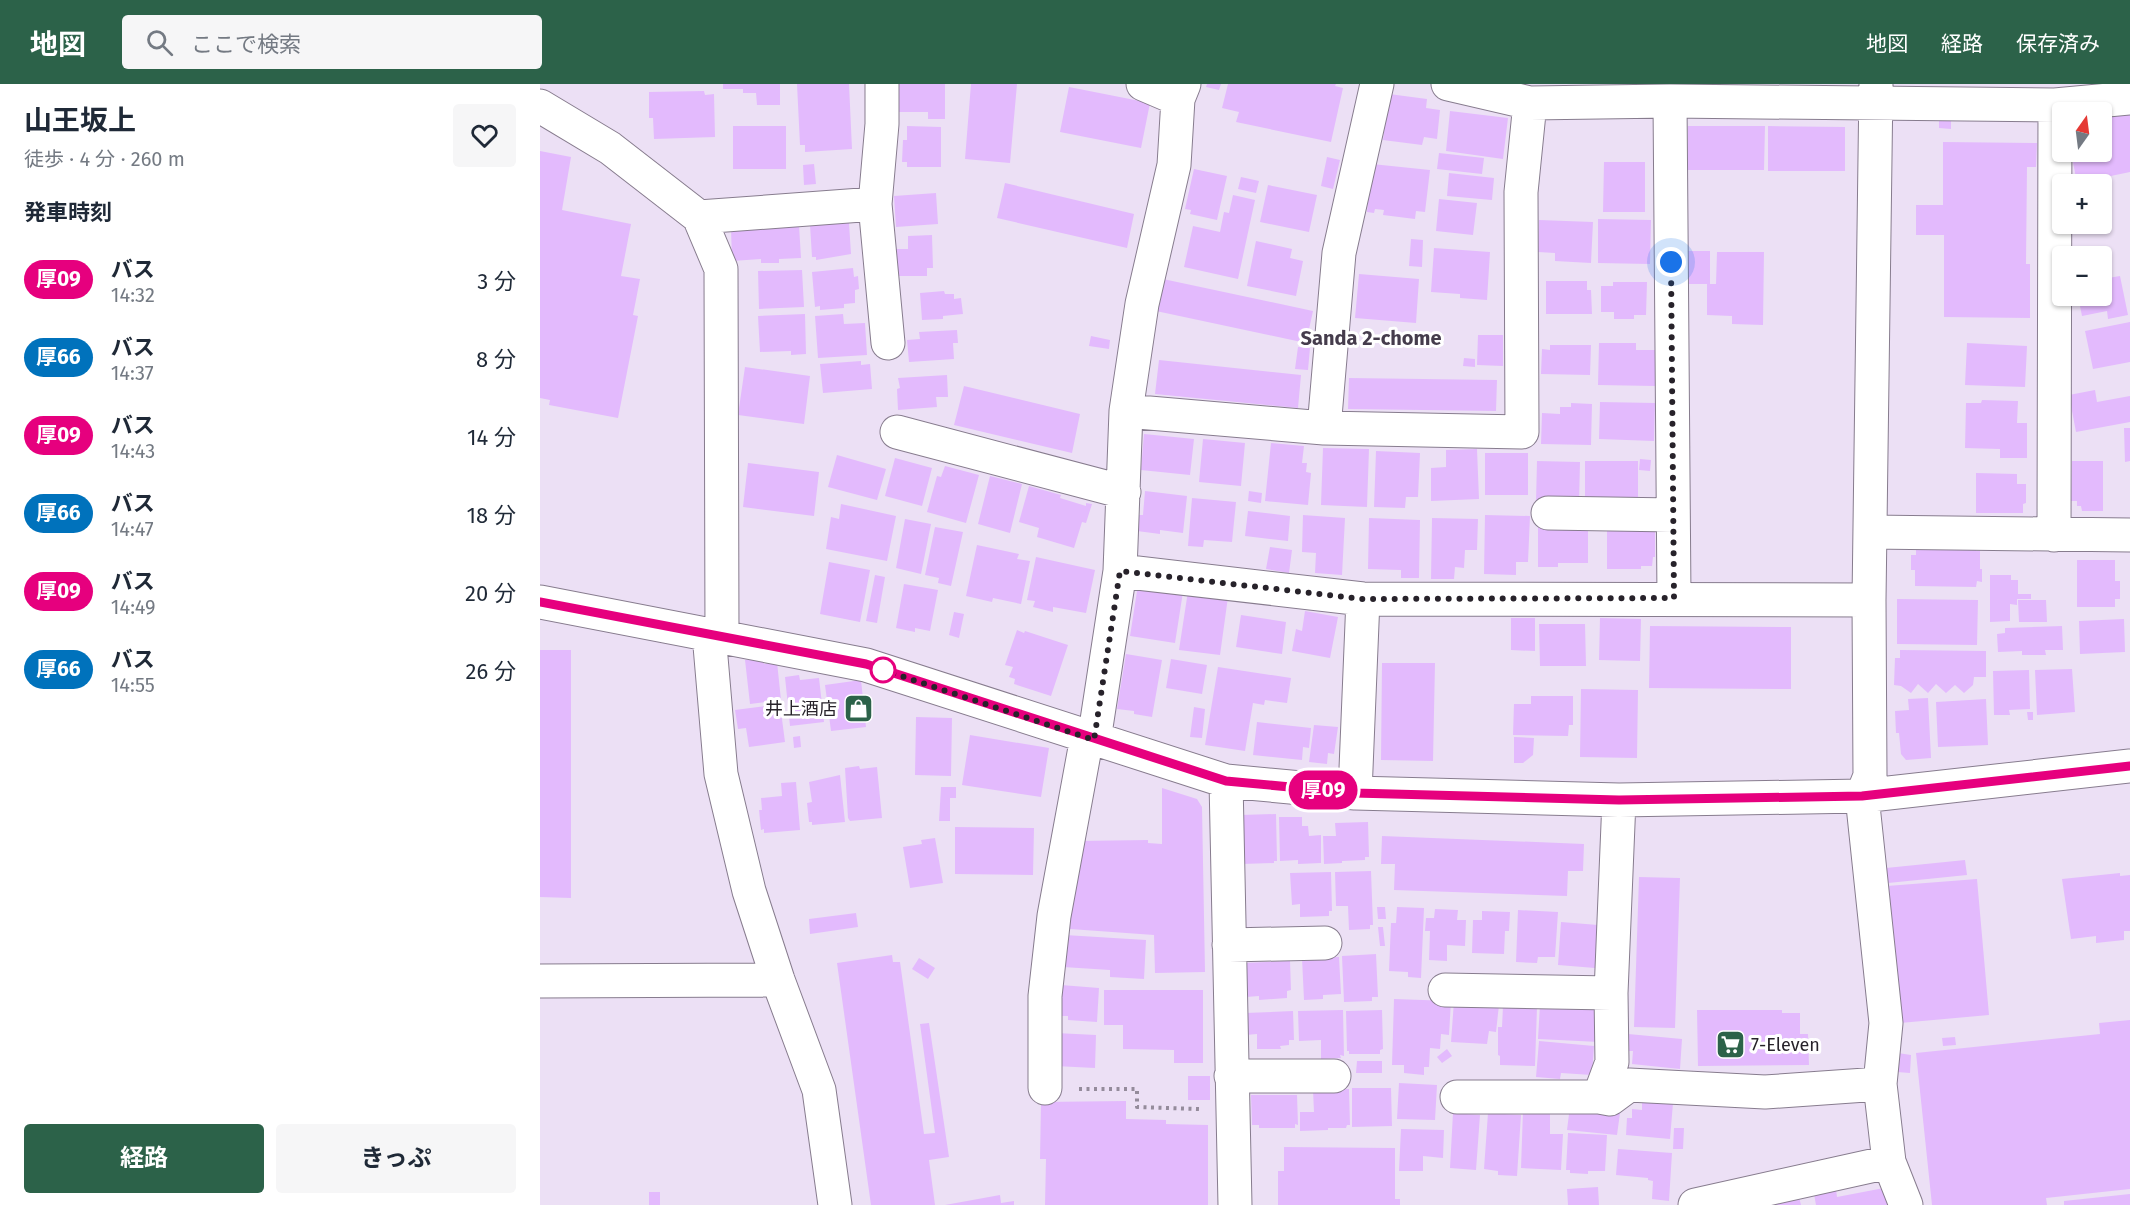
<!DOCTYPE html>
<html lang="ja">
<meta charset="utf-8">
<style>
body{margin:0;font-family:"Fira Sans","Noto Sans JP",sans-serif;background:#f6f6f7;color:#1f2937;height:100vh;display:flex;flex-direction:column;font-size:22px;white-space:nowrap}
*{box-sizing:border-box;margin:0}
p{font-size:20px;color:#747a83}
.icon{flex:none;width:33px;height:33px;fill:none;stroke:currentColor;stroke-width:2;stroke-linecap:round;stroke-linejoin:round}
.map{position:relative;flex:1;overflow:hidden}
.drawer{display:flex;flex-direction:column;background:#fff;width:540px}
.drawer>*{flex:none}
.badge{padding:0 12px;border-radius:20px;font-size:21px;line-height:39px}
.needle{width:39px;rotate:14deg}
.tools{position:absolute;left:1512px;top:18px;display:grid;gap:12px}
.tools a{display:grid;place-items:center;width:60px;height:60px;border-radius:6px;background:#fff;box-shadow:0 2px 4px #0004;font-size:30px}
.you{position:absolute;width:30px;height:30px;margin:-15px;border:4px solid #fff;border-radius:50%;background:#1a73e8;box-shadow:0 0 0 9px #1a73e833}
.map>.badge{position:absolute;translate:-50% -50%;box-shadow:0 0 0 3px #fff}
h2{padding:0 24px;font-size:22px;line-height:54px}
.round{display:grid;place-items:center;flex:none;width:63px;height:63px;border-radius:6px;background:#f6f6f7}
.summary{display:flex;align-items:center;justify-content:space-between;height:102px;padding:0 24px}
h1{font-size:28px;font-weight:700;line-height:45px}
.button{display:flex;gap:12px;margin-top:auto;padding:12px 24px}
.button a{flex:1;height:69px;border-radius:6px;background:#2c6249;color:#fff;font-size:24px;font-weight:700;line-height:69px;text-align:center}
.button a+a{background:#f6f6f7;color:#1f2937}
ul{padding:0;list-style:none}
li{display:flex;align-items:center;gap:18px;height:78px;padding:0 24px}
li div{flex:1}
li b{display:block;font-size:22px}
li em{font-style:normal}
li .badge{min-width:66px;font-weight:700;text-align:center}
header{display:flex;align-items:center;gap:36px;box-sizing:border-box;height:84px;padding:0 30px;background:#2c6249;color:#fff}
header strong{font-size:28px}
nav{display:flex;gap:33px;margin-inline-start:auto;font-size:21px}
.search{width:420px;height:54px;background:#f6f6f7;display:flex;align-items:center;gap:15px;box-sizing:border-box;padding:0 21px;border-radius:6px;color:#747a83;font-size:22px}
main{display:flex;flex:1;min-height:0}
.map>svg:first-child{display:block}
</style>
<header>
<strong>地図</strong>
<div class="search"><svg class="icon" aria-label="search" viewBox="0 0 24 24"><circle cx="10" cy="10" r="6"/><path d="M15 15l6 6"/></svg>ここで検索</div>
<nav><a>地図</a><a>経路</a><a>保存済み</a></nav>
</header>
<main>
<section class="drawer">
<div class="summary"><div><h1>山王坂上</h1><p>徒歩 · 4 分 · 260 m</p></div><a class="round"><svg class="icon" aria-label="heart" viewBox="0 0 24 24"><path d="M12 20l-8-8c-3-5 5-10 8-4 3-6 11-1 8 4z"/></svg></a></div>
<h2>発車時刻</h2>
<ul>
<li><span class="badge" style="background:#e6007e;color:#fff">厚09</span><div><b>バス</b><p>14:32</p></div><em>3 分</em></li>
<li><span class="badge" style="background:#0072bc;color:#fff">厚66</span><div><b>バス</b><p>14:37</p></div><em>8 分</em></li>
<li><span class="badge" style="background:#e6007e;color:#fff">厚09</span><div><b>バス</b><p>14:43</p></div><em>14 分</em></li>
<li><span class="badge" style="background:#0072bc;color:#fff">厚66</span><div><b>バス</b><p>14:47</p></div><em>18 分</em></li>
<li><span class="badge" style="background:#e6007e;color:#fff">厚09</span><div><b>バス</b><p>14:49</p></div><em>20 分</em></li>
<li><span class="badge" style="background:#0072bc;color:#fff">厚66</span><div><b>バス</b><p>14:55</p></div><em>26 分</em></li>
</ul>
<div class="button"><a>経路</a><a>きっぷ</a></div>
</section>
<div class="map">
<svg width="1590" height="1121" viewBox="0 0 1590 1121">
<rect width="100%" height="100%" fill="#ece0f5"/>
<!-- building -->
<path fill="#e3bafd" d="M183 0H240V21H217L216 9H203V5H183Z
M257 0H309L312 65 265 68V61H260Z
M359 0H405V35H388V28H359Z
M431 0H477L470 79 425 75Z
M667 0H681L679 6 666 3Z
M688 0H796L795 2 803 4 791 58 696 38 699 28 682 24Z
M529 3 610 19 601 64 520 48Z
M164 7 165 11 174 10 175 53 114 55 113 34H109V8Z
M849 10 887 15 886 24 900 26 897 55 884 53 882 61 843 56Z
M910 27 968 34 963 75 906 67Z
M1590 27V88L1537 99 1531 68H1562V39L1572 37 1571 31Z
M1399 37H1411V45L1399 44Z
M193 42H246V85H193Z
M367 42 401 43V83H367V78H362L363 56H367Z
M1148 42H1225L1224 86H1148Z
M1228 42 1305 43V87H1228Z
M1403 58 1497 59 1496 83H1487L1486 180H1490V234L1404 233V151H1376V121H1403Z
M0 67 31 73 22 126 91 140 81 192 100 195 93 231 98 232 78 334 9 321 10 316 0 314Z
M899 69 944 74 942 90 897 85Z
M787 73 800 76 793 105 781 102Z
M1064 78H1105V128H1063Z
M274 80 276 100 264 101 263 81Z
M832 80 890 86 885 128 876 127 875 135 843 131 844 126 835 125 834 129 827 128Z
M654 85 687 92 677 136 650 130 651 126 645 125Z
M909 89 954 94 952 116 907 112Z
M701 93 719 97 716 109 698 105Z
M465 99 594 130 587 164 457 134Z
M728 101 777 111 769 148 720 138Z
M396 109 398 140 356 143 354 112Z
M693 111 715 116 698 195 644 183 653 142 680 148 684 128 689 129Z
M899 115 937 119 933 151 896 147Z
M1058 135 1111 136 1110 180 1058 179Z
M999 136 1053 138 1051 179 1015 177V169L998 168Z
M309 139 311 170 276 176V173H272L270 141Z
M259 141 261 174 239 175V179H221V175L192 177 191 144Z
M392 151 393 184H387V192H352L351 165H368V152Z
M871 155 883 156 882 183 869 182Z
M716 157 752 165 750 174 763 177 756 212 707 202Z
M894 164 950 168 947 216 920 214V210L891 208Z
M1146 167H1170V200H1176L1177 168H1224L1223 241 1192 240V232L1167 231V200H1147Z
M313 184 314 193 318 192 319 205 315 206V219L304 220V224L280 226V222L275 223 272 188Z
M262 186 264 223 219 225 218 187Z
M819 190 879 195 876 239 815 234Z
M1580 192 1588 231 1568 235 1567 227 1542 232 1538 212H1562V195Z
M623 195 773 227 766 259 616 227Z
M1006 197H1047V206H1051L1052 230H1006Z
M1073 198H1107L1106 231H1094V235H1074V228H1061V202H1073Z
M404 207 405 210H414V215L421 214 423 230 403 232V235L382 236 380 209Z
M265 230 266 270 251 271V267L220 268 218 232Z
M303 230 304 240 325 239 327 271 278 274 275 232Z
M1590 238V278L1553 285 1545 247Z
M417 246 418 259H413L414 275 369 278 367 256 380 255 379 248Z
M938 251H963V282L937 281Z
M551 252 570 256 569 265 549 262Z
M1059 259H1096V266H1115V302L1058 301Z
M1427 259 1487 262 1485 303 1425 301Z
M1010 261H1051L1050 291 1001 290 1002 265 1010 266Z
M758 263 770 264 768 286 755 285Z
M924 274 935 275V283L923 282Z
M619 276 761 291 758 324 615 310Z
M321 277V281L330 280 332 305 283 309 280 280Z
M205 283 270 292 264 340 198 331Z
M407 291 408 313H396L397 323 358 326 357 305 360 304 358 294Z
M809 294 957 296 956 327 808 325Z
M424 302 540 330 532 369 414 341Z
M1555 306 1557 318 1590 312V338L1536 348 1529 311Z
M1442 316 1478 317 1477 339H1487V374H1460V365L1425 364 1426 319H1441Z
M1060 318 1115 319 1114 357 1059 355Z
M1031 319 1052 320 1051 361 1001 360 1002 329 1020 330V323H1031Z
M1584 344H1590V377L1585 378Z
M604 350 654 355 650 391 601 386Z
M663 355 705 359 701 402 659 398Z
M731 359 764 362 762 379H767L766 388 771 389 768 421 725 417Z
M783 364 829 365 827 423 781 421Z
M937 365 939 415 891 417V384L906 383V366Z
M836 367 880 369 878 413H866L865 424 834 423Z
M945 369H988V411H945Z
M297 371 346 385 337 416 288 403Z
M355 374 392 384 382 422 345 412Z
M1100 375 1111 376 1110 387 1099 386Z
M997 377 1040 378 1039 419 996 418Z
M1045 377H1098V422L1045 417Z
M1532 377H1563V427H1542L1541 422H1537V417H1531Z
M208 379 279 388 274 432 203 423Z
M405 382 439 391 426 439 387 428 397 392 401 393Z
M1436 389 1477 390V400H1486V419L1483 420V429H1436Z
M450 392 482 400 470 449 438 440Z
M489 402 521 411 520 414 546 422V419L552 420 546 439 542 438 534 464 497 453 499 444 479 438Z
M605 407 647 412 643 449 620 446V450L597 447 599 431H603Z
M709 407 722 409 721 419 708 417Z
M652 414 696 418 692 458 664 456 663 463 648 462Z
M301 420 356 432 347 477 286 465 291 433 299 435Z
M708 427 750 432 748 457 705 452Z
M763 431 805 434 802 491 775 489 776 469 762 468Z
M945 431 990 432 988 478H976V491L944 490Z
M829 434 880 436 879 494H861V486L828 485Z
M892 434 938 435 937 466H925L924 484 915 483 914 495H891Z
M365 435 391 440 381 490 356 484Z
M1048 441V479H1018V483H998V442Z
M395 443 423 448 411 502 398 499 399 494 385 491Z
M1067 443 1115 444V473H1113L1112 482H1101V485H1067Z
M437 461 479 470 477 475 490 477 481 520 453 514 452 518 426 512Z
M730 463 752 466 749 489 726 485Z
M1376 464H1436V467H1440V485H1442V498L1437 497 1436 503 1375 502V486H1371V471H1376Z
M496 473 555 486 546 529 513 523V528L493 523 495 517 487 516Z
M1537 476H1575V497H1580V515H1575V523H1537Z
M289 478 330 486 320 538 280 530Z
M335 491 345 493 337 539 326 537Z
M1450 491H1471V496H1478V510H1491V515H1477V521L1470 520V537L1450 538Z
M364 500 398 506 390 547 375 544V548L356 544Z
M598 501 643 508 635 559 590 552Z
M648 507 688 513 680 571 639 566Z
M1357 515 1438 516 1437 561 1357 560Z
M1478 516H1506L1507 538H1479Z
M765 527 798 533 790 574 752 567 756 545 762 547Z
M414 528 424 530 419 554 409 551Z
M701 531 746 538 742 570 696 563Z
M971 534H995V567L971 566Z
M1060 534 1101 535 1100 577 1059 576Z
M1584 535 1585 568 1540 570 1539 537Z
M999 540H1045L1046 582H1000Z
M1110 542 1251 543V605L1109 604Z
M1522 542 1523 566H1505L1506 571H1482V567L1458 568 1457 550 1465 549V544Z
M477 546 484 549 485 547 528 561 511 612 474 600 475 595 469 593 473 583 465 581Z
M0 566H31V814L0 813Z
M1360 566 1446 567V593H1434L1433 601 1424 609 1415 601 1406 609 1396 600 1388 609 1378 600 1371 609 1361 602 1354 601 1355 574H1360Z
M586 570 622 576 612 633 594 630V627L577 625Z
M223 574 224 580 237 578 241 616 210 620 205 576Z
M631 575 667 581 662 610 626 604Z
M842 579H895L893 677 841 676Z
M678 583 751 594 747 619 725 616 724 621 713 619 705 667 665 661Z
M1532 585 1535 628 1497 631 1495 586Z
M1489 586 1490 625 1469 626 1470 631H1454L1453 587Z
M259 591 260 596 279 594 284 638 250 642 245 593Z
M321 596 326 643 291 647 285 601Z
M1041 605 1098 606 1097 674 1040 673Z
M991 612H1033V641H1029L1028 652 973 651 974 620H991Z
M1388 614 1391 674 1366 676 1361 670 1359 649H1356L1355 627 1369 626 1368 615Z
M1446 615 1448 661 1398 663 1396 618Z
M240 620 245 658 209 663 206 644 198 645 195 626Z
M654 623 665 625 662 654 650 653Z
M1487 628H1493V636H1488Z
M376 633 412 634 411 692 375 691Z
M717 638 771 644 769 664 763 663 762 676 713 671Z
M774 641 798 643 794 670 788 669 787 680 769 678Z
M430 651 509 664 501 713 422 701Z
M260 652 261 663 254 664 253 653Z
M974 653 994 654 993 671 983 679H974Z
M319 682 320 685 337 683 342 734 310 737 308 734 305 684Z
M300 691 305 738 272 741V738H269L267 719 272 718 269 698Z
M256 698 260 746 224 749V745L221 746 219 726H222L221 714 242 712 241 699Z
M401 703H416V714H410V737H399Z
M622 704 657 715 662 723 665 888 615 889 614 851 530 845 531 789 537 757 608 756V759L622 760Z
M736 730 737 777H734V779L702 780 701 731Z
M739 733H762V742H768L769 752 781 751V779L758 780V776L740 777Z
M828 738 829 773H825V776L802 777V779L784 780 783 752H796L795 739Z
M415 743 494 744 493 791 415 790Z
M842 752 1044 760 1043 787H1028L1027 812 854 806 855 780H841Z
M395 754 403 799 370 804 363 763 382 760 381 756Z
M1425 776 1427 791 1348 799 1346 784Z
M831 787 833 841H830V845L809 846 808 822H796L795 788Z
M791 788 792 827H789V832L760 833V820L752 821 750 789Z
M1580 789V792L1590 791V847H1584V856L1556 859V852L1531 855 1522 795Z
M1099 793 1140 794 1135 944 1094 943Z
M1437 795 1449 931 1360 939 1347 802Z
M837 823H845L846 835H838Z
M857 823 884 824 881 894 868 893V888L849 887 851 839H856Z
M895 825 918 826 917 836H926L925 862 907 861V877L889 876 890 847H885L886 834H894Z
M978 826 1018 828 1015 873H998L997 879 976 878Z
M942 827 970 828 969 847H965L964 870 932 869 933 836H942Z
M316 829 318 843 270 850 269 835Z
M1021 838 1058 841 1055 884 1018 881Z
M838 843H843L845 862H840Z
M525 851 606 856 604 895 570 893V886L523 883Z
M836 870 838 913H832V917L804 918 802 872Z
M352 871 353 878H360L384 1050 395 1049 380 940 389 939 409 1073 389 1076 395 1121H331L297 879Z
M799 873 801 910 783 911V915L764 916 762 874Z
M379 874 395 884 388 895 372 885Z
M750 877 751 906 747 907V914L719 916V912L706 913 704 879Z
M521 901 559 904 557 938 528 936V932H517Z
M564 906H663V979H634V966L583 965V941H564Z
M854 915 911 917 909 951 901 950 900 965 890 964 889 983H884V991L864 989V981H852Z
M914 917 959 921 956 948 949 947 947 960 911 958Z
M1000 921 1057 924 1055 949H1059V958L998 955Z
M963 922 997 923 995 982 960 981V972L958 971V943H962Z
M803 926 804 972 800 971 801 974 781 975V956L759 957 758 927Z
M842 926 843 965 840 966V970H809V967H807L806 927Z
M1157 926H1242V929H1260V950H1268L1269 981 1158 982Z
M753 927 754 956H749V961L740 962 741 965H717V950L706 951 705 929Z
M1590 936V1105L1506 1114 1507 1121H1392L1376 969 1560 950 1559 939Z
M516 949 556 951 555 984 515 982Z
M1088 950 1142 955 1140 985 1092 980 1093 967H1087Z
M1415 953 1416 961 1403 962 1402 954Z
M999 957 1054 962 1052 991 1021 989 1020 995 996 993Z
M907 965 912 972 902 979 897 973Z
M1358 969 1371 971 1370 989 1357 988Z
M817 977H842V989H816Z
M648 992H670V1016H648Z
M859 999 897 1001 895 1036 857 1035Z
M812 1004H851L852 1042 812 1043Z
M809 1005 810 1041H807L806 1044H788V1046L760 1047V1028H774L773 1006Z
M711 1011H757L758 1041 755 1040V1044H719V1041H712Z
M586 1017V1035L626 1036V1040L668 1041V1121H505L506 1075H500L501 1018Z
M1102 1017 1133 1019 1130 1055 1086 1051 1087 1034H1092V1025L1102 1026Z
M1034 1025 1080 1029 1077 1051 1027 1046 1029 1030H1033Z
M983 1026 1010 1027V1050H1023L1021 1086 981 1084Z
M913 1029 940 1031 936 1086 910 1084Z
M948 1029 981 1031 977 1092 958 1091V1087L944 1085Z
M1134 1044H1144L1143 1065H1133Z
M861 1045 904 1046 903 1074 883 1072V1087H859Z
M1028 1049 1067 1051 1065 1087H1048V1090L1030 1089V1086H1026Z
M744 1063 855 1064V1115H860V1121H738V1087H744Z
M1078 1065 1132 1069 1129 1117 1112 1115 1113 1097 1108 1096V1094L1076 1091Z
M1058 1103 1059 1121H1028L1027 1105Z
M1344 1104 1346 1116 1350 1115 1351 1121H1276L1274 1110 1296 1105 1297 1113Z
M109 1108H120V1121H109Z
M1590 1110V1121H1524V1117Z
M460 1111 461 1119 474 1117V1121H405Z
M1259 1113 1261 1121H1230Z"/>
<g fill="none" stroke-linecap="round" stroke-linejoin="round">
<defs>
<path id="minor" d="M342 0V40L335 120 348 259
M603 0 638 15
M908 0 990 19 1130 17 1515 21 1590 14
M1336 0 1329 516 1330 692 1322 712 1346 939 1340 1000 1349 1078 1366 1121
M1130 17 1134 514
M0 22 70 64 159 133 181 185 182 552
M159 133 335 120
M586 327 784 344 982 348 981 108 990 19
M784 344 799 169 837 0
M357 348 584 408
M1008 429 1133 431
M1330 448 1590 451
M1514 451 1515 21
M580 487 823 515 1329 516
M0 518 326 581 686 697 815 709 1079 716 1322 712 1590 682
M169 550 181 690 209 807 238 896 279 1006 295 1121
M554 656 580 487 586 327 602 220 634 81 638 15 644 0
M686 697 695 1121
M815 709 823 515
M689 861 785 859
M0 897 238 896
M905 906 1071 909
M691 992H794
M505 1004V912L514 832 547 653
M917 1013H1059L1072 978 1071 909 1079 716
M1059 1013 1070 1015 1089 1001 1225 1008 1340 1000
M1155 1121 1349 1078"/>
</defs>
<!-- minor casing -->
<use href="#minor" stroke="#877c8e" stroke-width="35"/>
<!-- path -->
<path stroke="#948b9b" stroke-width="4" stroke-dasharray="3 4.5" stroke-linecap="butt" d="M539 1005H597V1023L659 1025"/>
<!-- minor -->
<use href="#minor" stroke="#fff" stroke-width="33"/>
</g>
<g fill="none" stroke-linecap="round" stroke-linejoin="round">
<defs>
<path id="line" d="M0 518 326 580 686 697 814 709 1079 716 1322 712 1590 682"/>
</defs>
<!-- line casing -->
<use href="#line" stroke="#fff" stroke-width="14"/>
<!-- line -->
<use href="#line" stroke="#e6007e" stroke-width="9"/>
<!-- walk -->
<path stroke="#27222a" stroke-width="6" stroke-dasharray="0 10.8" d="M343 586 554 656 580 487 822 515 1134 514 1131 178"/>
</g>
<!-- icons -->
<defs>
<symbol id="shop-square" viewBox="-11 -11 22 22"><rect x="-9" y="-9" width="18" height="18" rx="4" fill="#2c6249" stroke="#fff"/><path d="M-5-2.5h2.3a2.7 3.5 0 0 1 5.4 0H5L5.5 6h-11ZM-1.5-2.5h3a1.5 2.3 0 0 0-3 0Z" fill="#fff"/></symbol>
<symbol id="supermarket-square" viewBox="-11 -11 22 22"><rect x="-9" y="-9" width="18" height="18" rx="4" fill="#2c6249" stroke="#fff"/><path d="M-6-5.5h2.5l.6 2H6L4.5 2H-2.5L-4.4-4H-6ZM-1.5 3.2a1.3 1.3 0 1 0 .1 0ZM3 3.2a1.3 1.3 0 1 0 .1 0Z" fill="#fff"/></symbol>
</defs>
<g fill-rule="evenodd">
<use href="#shop-square" x="302" y="608" width="33" height="33"/>
<use href="#supermarket-square" x="1174" y="944" width="33" height="33"/>
</g>
<!-- markers -->
<circle fill="#fff" stroke="#e6007e" stroke-width="3" cx="343" cy="586" r="12"/>
<g text-anchor="middle" dominant-baseline="central" stroke-width="6" stroke-linejoin="round" paint-order="stroke">
<!-- poi labels -->
<g font-size="18" fill="#27222a" stroke="#fff" text-anchor="end">
<text x="297" y="625">井上酒店</text>
<text x="1211" y="961" text-anchor="start">7-Eleven</text>
</g>
<!-- neighbourhood labels -->
<g font-size="20" font-weight="bold" fill="#453c4c" stroke="#fff">
<text x="831" y="254">Sanda 2-chome</text>
</g>
</g>
</svg>
<div class="tools">
<a><svg class="needle" viewBox="-14 -14 28 28"><path d="M0-13l5 13h-10z" fill="#e53935"/><path d="M0 13l5-13h-10z" fill="#747a83"/></svg></a>
<a>+</a>
<a>−</a>
</div>
<div class="you" style="left:1131px;top:178px"></div>
<b class="badge" style="left:783px;top:706px;background:#e6007e;color:#fff">厚09</b>
</div>
</main>
